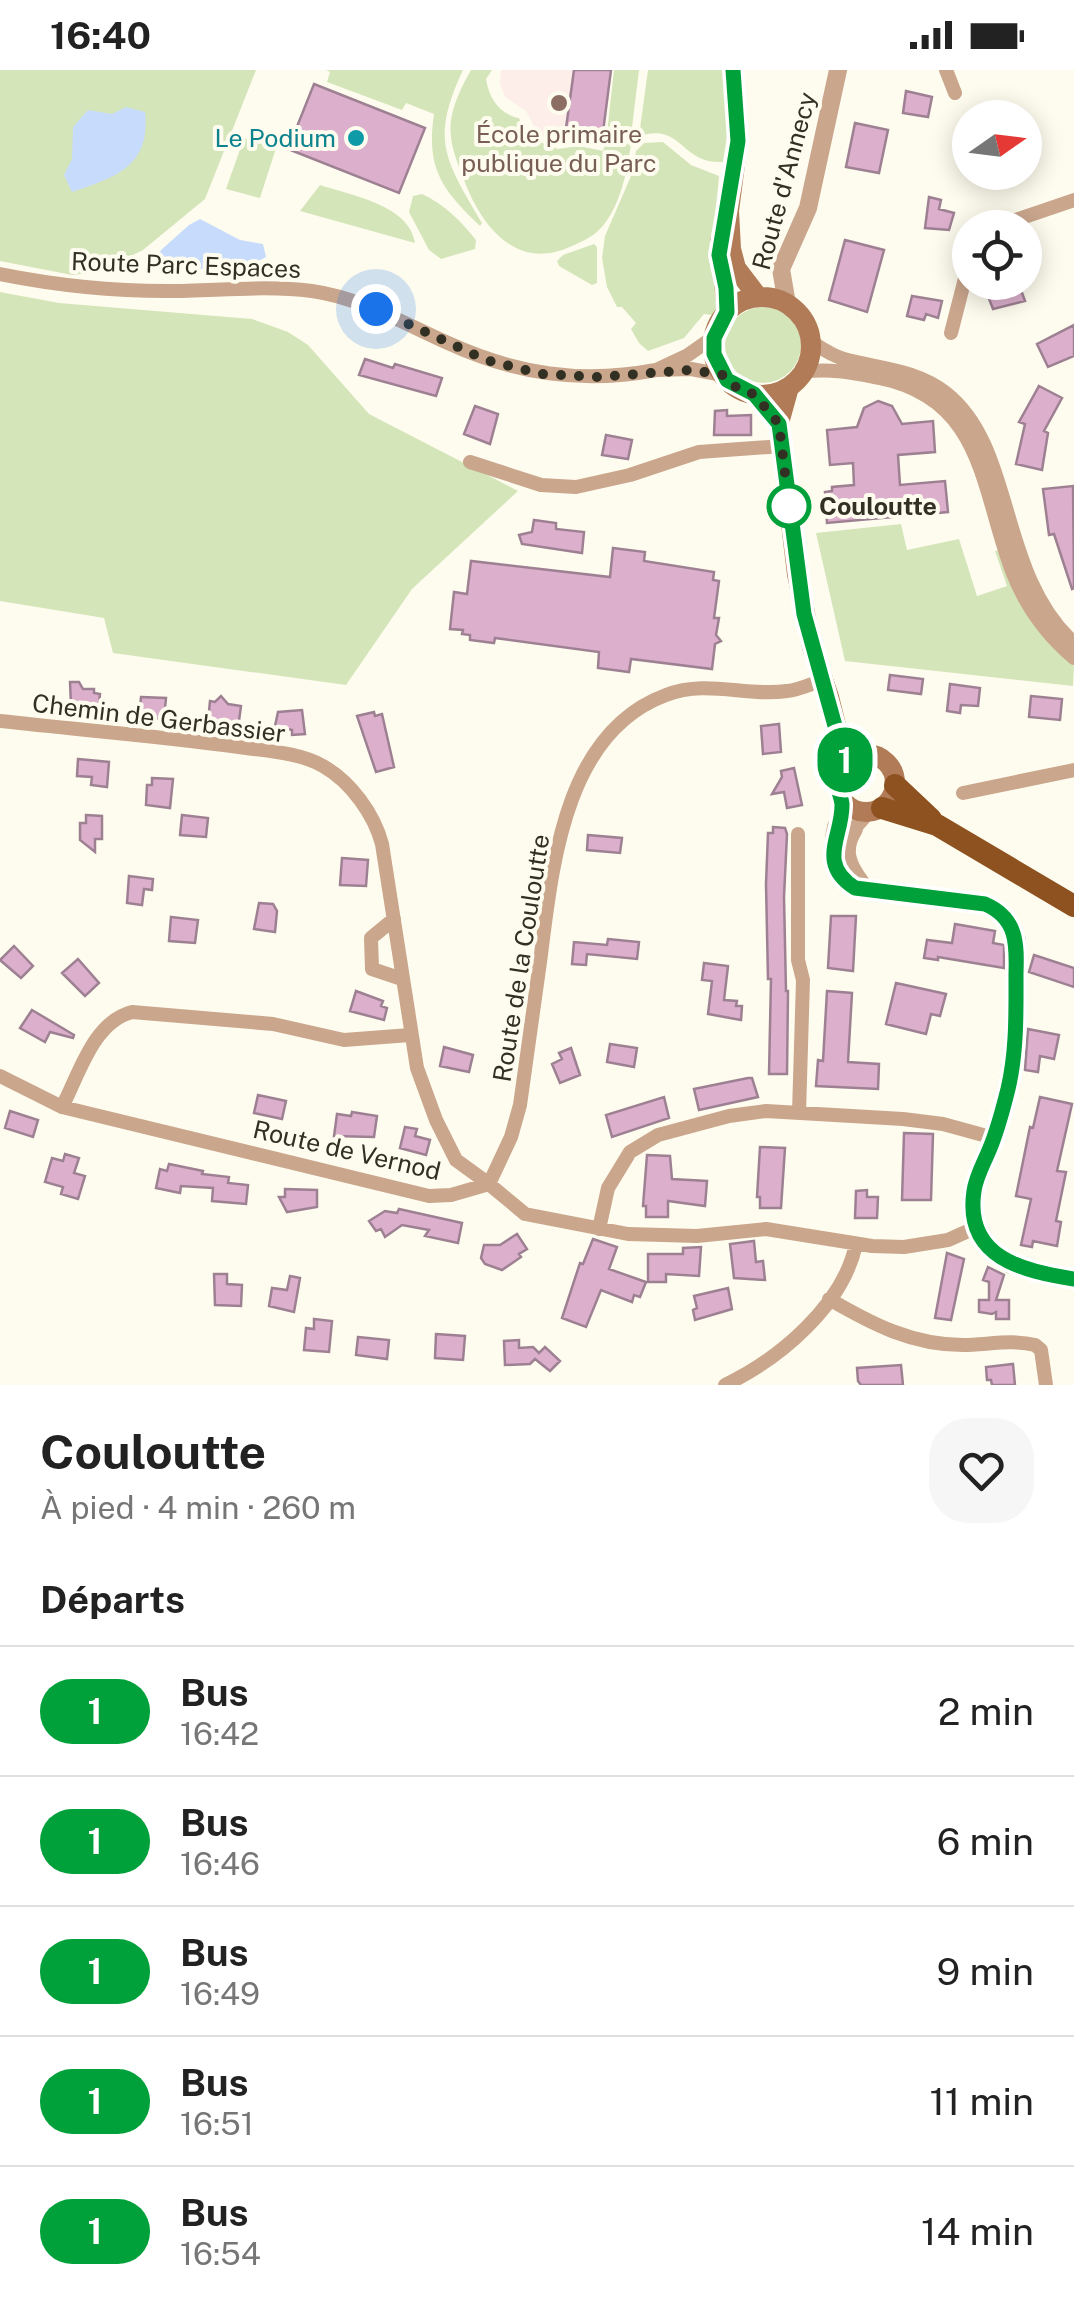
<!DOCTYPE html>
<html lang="fr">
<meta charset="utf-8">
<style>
body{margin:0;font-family:"Public Sans",sans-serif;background:#f6f6f6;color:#222;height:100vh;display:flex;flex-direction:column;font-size:38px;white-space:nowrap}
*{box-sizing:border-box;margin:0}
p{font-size:32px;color:#767676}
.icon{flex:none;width:55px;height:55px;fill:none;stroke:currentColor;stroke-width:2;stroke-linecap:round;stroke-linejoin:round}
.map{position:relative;height:1315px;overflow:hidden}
.side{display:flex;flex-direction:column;background:#fff;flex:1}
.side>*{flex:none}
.badge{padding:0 20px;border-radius:32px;font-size:35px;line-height:65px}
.needle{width:65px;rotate:76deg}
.buttons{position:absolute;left:952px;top:30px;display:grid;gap:20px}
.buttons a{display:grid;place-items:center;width:90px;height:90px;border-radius:50%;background:#fff;box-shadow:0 5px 25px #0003;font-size:50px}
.you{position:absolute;width:50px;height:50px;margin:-25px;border:8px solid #fff;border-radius:50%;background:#1a73e8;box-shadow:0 0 0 15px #1a73e833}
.map>.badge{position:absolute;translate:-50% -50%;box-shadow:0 0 0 5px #fff}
h2{padding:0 40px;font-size:38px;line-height:90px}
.round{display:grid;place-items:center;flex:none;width:105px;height:105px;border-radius:40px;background:#f6f6f6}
.summary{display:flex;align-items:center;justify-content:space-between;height:170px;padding:0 40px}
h1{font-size:48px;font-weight:700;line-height:75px}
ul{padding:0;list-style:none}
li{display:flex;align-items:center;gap:30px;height:130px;padding:0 40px;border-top:2px solid #e0e0e0}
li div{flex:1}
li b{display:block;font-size:38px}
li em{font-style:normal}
li .badge{min-width:110px;font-weight:700;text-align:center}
.status{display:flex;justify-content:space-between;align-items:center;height:70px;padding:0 50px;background:#fff;direction:ltr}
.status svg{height:28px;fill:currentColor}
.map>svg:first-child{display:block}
</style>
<div class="status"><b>16:40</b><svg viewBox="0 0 49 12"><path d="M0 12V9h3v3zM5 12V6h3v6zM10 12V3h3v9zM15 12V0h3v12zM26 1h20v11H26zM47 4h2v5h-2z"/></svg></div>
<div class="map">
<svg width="1074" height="1315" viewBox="0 0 1074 1315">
<rect width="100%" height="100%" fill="#fefcee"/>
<!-- education -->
<path fill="#fdeeea" d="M501 0H611L603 62 567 58 565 69 539 66 526 41 505 27 500 14Z"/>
<!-- green -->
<path fill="#d5e5ba" d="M0 0H256L205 129 143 180 98 202 72 205 0 191Z
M326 0H463C430 70 445 90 482 153L480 156C441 119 426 98 434 44L406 33 402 40 327 12 330 2Z
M471 0H492L486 9C489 28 499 44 519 48L529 72 537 71 558 79 579 76 603 81 606 71 631 74C627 102 620 139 599 160 592 167 581 172 572 176 518 202 482 158 464 110 457 91 448 72 451 50 454 32 462 16 471 0Z
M614 0H639L631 66 607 63Z
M648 0H725L729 53 723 92C680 94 683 52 639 66Z
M244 68 276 78 260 128 226 119Z
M663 72 691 95 719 106 711 190 721 232 712 245 704 244 684 268 648 281 639 273 631 259 636 253 622 237H617L607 217 602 188 605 166 631 106 636 81 644 73Z
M320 115C350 125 410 135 415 173L300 141Z
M422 124C445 135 460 150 476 170L475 179 441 189 429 180 409 142 413 126Z
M594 174 597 177V213L592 215 559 196 557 191 563 185Z
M0 222 59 233 252 249 288 262 308 275 369 344 518 421 412 519 346 615 113 583 104 548 0 531Z
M725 275a38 38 0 1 1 76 0a38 38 0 1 1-76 0Z
M901 454 907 480 959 469 977 526 1007 516 995 481 1001 480 1074 594 1073 616 845 591 816 463Z"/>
<!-- water -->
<path fill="#c7dcfd" d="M126 37 145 42C151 97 115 107 72 122L64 105 72 89 73 57 88 40 112 44Z
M200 149 240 170 263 174 266 187C248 199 171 206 157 188L161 180 189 155Z"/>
<!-- building -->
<path fill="#dcb0cc" stroke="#9e8093" stroke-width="2.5" d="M574 0H611L603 62 566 58Z
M314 14 425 58 399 123 288 79Z
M906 21 932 27 928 47 903 43Z
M855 53 888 60 879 103 846 97Z
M929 127 941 130 939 139 954 143 949 160 925 158Z
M845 170 884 180 867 242 829 230Z
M1008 212H1018L1025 231 993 239 986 221Z
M912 226 942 231 938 248 926 244 924 250 907 246Z
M1074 255V286L1048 297 1037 274Z
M365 289 393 298 395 294 442 308 436 326 359 305Z
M1039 316 1062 328 1044 361 1048 363 1042 400 1016 394 1025 354 1019 352Z
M878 331 892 336 902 354 933 351 935 382 898 385 900 415 945 411 948 442 827 453 825 422 832 421V417L854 415 853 393 830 395 827 360 857 357 864 338Z
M475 336 498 344 490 374 464 364Z
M727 340V346L751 345V365H714L715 341Z
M606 365 632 370 628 389 602 385Z
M1073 416 1074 518 1072 519 1054 464 1049 465 1043 419Z
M534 450 556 453V459L584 462 582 483 522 474 519 465 532 462Z
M613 478 645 482 644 491 714 502 713 510 719 511 714 548H719L716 565 721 571 715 574 712 599 631 589 629 602 598 598 599 582 495 568 494 573 470 570V565L462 564 463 560 450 559 454 522 467 524 471 491 610 507Z
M890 605 923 609 921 624 888 620Z
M70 612H79L83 619H94V623L100 624 98 642 71 636Z
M950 614 980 618 978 636 961 635 960 643 947 641Z
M221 626 228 634 241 636 238 658 208 651 210 631 215 632Z
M1031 626 1062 629 1060 650 1029 647Z
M141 627 166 628 164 649 139 647Z
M302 640 305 664 292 665V660L275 656 278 642Z
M374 642 375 646 382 644 394 697 376 702 357 646Z
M779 654 781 682 763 684 761 656Z
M78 689 109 692 107 717 91 715 92 707 77 706Z
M794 698 802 735 787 738 784 722 772 724 782 707 781 701Z
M152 708 173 709 170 738 146 735 147 715H152Z
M86 745 102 746V769H95V782L80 770V753H86Z
M182 745 208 748 206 767 180 765Z
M773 757 785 758 787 764 784 827 786 921H788L787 1004H769L771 909H768L766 814 768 763H773Z
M588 765 622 768 620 783 587 780Z
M342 788 368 790 366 816 340 815Z
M129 806 153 809 152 820 144 819 142 835 127 833Z
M259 833 273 834 277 841 275 862 254 859Z
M831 846H856L853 901 828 898Z
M171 847 198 850 195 873 169 871Z
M955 854 995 861 993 873 1004 875V898L938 887V890L924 888 927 870 952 873Z
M608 869 639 872 637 889 587 884 586 895 572 894 574 872 607 875Z
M14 876 33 896 21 908 0 890Z
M1034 885 1074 898V917L1029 902Z
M78 889 99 913 85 926 62 903Z
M704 893 728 896 724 930 737 931 736 936H742L741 950 708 944 712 911 702 910Z
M896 913 946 924 940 946 931 944 926 964 886 954Z
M356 921 383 931 381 936 387 938 384 950 350 941Z
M827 921 852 923 848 992 879 994 878 1019 816 1016 818 990 823 991Z
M32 940 74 965 73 968 50 962 45 972 20 958Z
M1028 959 1059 965 1054 989 1040 986 1038 1002 1025 1000Z
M610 974 637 978 634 997 607 992Z
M444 977 473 985 469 1002 440 996Z
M571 978 580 1005 560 1013 552 994 562 989 559 983Z
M748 1008H752L758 1027 699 1040 694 1019Z
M258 1025 286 1031 282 1049 254 1043Z
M664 1027 669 1048 612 1067 606 1045Z
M1040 1027 1072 1034 1057 1101 1066 1102 1056 1151 1061 1152 1057 1176 1033 1171 1032 1177 1021 1175 1031 1129 1016 1126 1030 1057 1033 1058Z
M10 1041 38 1050 33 1067 5 1058Z
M352 1042 377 1046 374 1067 334 1066 337 1044 351 1046Z
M405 1057 417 1059 415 1066 430 1070 426 1085 400 1078Z
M904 1063 933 1064 931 1130H902Z
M760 1077 785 1078 781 1138H760V1127H757Z
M65 1084 79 1088 74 1103 85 1106 78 1129 61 1124 63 1117 45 1112 52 1088 63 1091Z
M647 1085 670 1086 672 1109 707 1111 705 1136 668 1131V1147H646V1136H643Z
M169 1094 203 1101 202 1104 229 1107 228 1113 248 1115 246 1134 212 1131 213 1118 181 1116 180 1123 156 1118 160 1099 167 1101Z
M285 1119 317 1120V1137L287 1142 279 1127H285Z
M867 1120V1127H878L877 1148H855L856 1121Z
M399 1139 462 1153 458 1173 425 1166 429 1160 402 1155 385 1167 381 1159 376 1161 369 1151 385 1141 397 1143Z
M517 1164 527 1179 519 1184 521 1187 502 1200 485 1194 481 1188 484 1175H500Z
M593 1169 617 1177 609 1199 646 1212 640 1227 634 1225 632 1232 601 1220 586 1257 562 1248 580 1193 583 1194Z
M754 1171 756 1192 763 1191 765 1210 734 1208 730 1174Z
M701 1177 699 1206 666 1204V1212H648V1184H683V1178Z
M947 1183 964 1189 951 1250 935 1248Z
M988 1197 1004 1205 996 1230H1009V1249H996V1242L992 1244 979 1242V1230H989V1212L983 1210Z
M214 1204H227V1214L242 1215 241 1236 215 1235Z
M290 1206 300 1208 294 1242 269 1236 272 1218 287 1220Z
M728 1218 732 1239 695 1250 693 1240 697 1238 694 1226Z
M314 1249 332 1251 329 1282 304 1280 306 1258 314 1259Z
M436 1264 465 1266 463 1290 435 1288Z
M358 1267 389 1270 387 1289 356 1285Z
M519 1270V1278L533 1277 539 1283 545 1277 560 1291 550 1301 535 1289 530 1294 505 1295 504 1271Z
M1013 1294 1015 1315H992L991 1310H987L986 1297Z
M901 1295 903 1315H861L858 1311 857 1298Z"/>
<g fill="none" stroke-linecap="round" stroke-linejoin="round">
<!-- minor -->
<path stroke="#caa68d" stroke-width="14" d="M946 0 955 23
M992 158 1074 130
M0 204C55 215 111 221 167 221 216 221 264 215 312 221 361 228 403 253 448 273 516 304 581 314 656 300
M951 263 970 189
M715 266 688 285 656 300 691 299 723 305
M810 271C821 278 832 286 844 289 880 299 915 299 946 323 1016 378 997 503 1074 573
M803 302C830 298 853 303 879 308 984 329 981 419 1012 501 1025 535 1047 565 1074 588
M470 392 541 415 576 417 630 405 699 382 783 376
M0 651C80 660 160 666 239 677 265 681 299 682 323 696 351 712 374 744 382 774L417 998 436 1050 456 1090 489 1114 511 1067 520 1035C527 987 533 939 540 892 552 799 563 663 666 625 707 609 746 627 787 621 799 620 811 614 823 610
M963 723 1074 700
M836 757 842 730
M854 759 869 742
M798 764V890L803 910 799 1043
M394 849 371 868 372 899 402 909
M0 1006 62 1037 429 1126 451 1125 489 1114 525 1144 628 1164 697 1166 766 1159 872 1176 904 1177 948 1170 977 1157
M62 1037C79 1005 93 952 132 942L273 954 344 970 410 965
M599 1159 608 1118 630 1082 658 1065 729 1046 766 1041 903 1049 943 1054 994 1068
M829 1229C872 1254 912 1275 963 1275 986 1275 1012 1269 1035 1275L1041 1280 1046 1315
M725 1315C779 1289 843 1236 856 1174"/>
<!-- tertiary -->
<path stroke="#caa68d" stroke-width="18" d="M787 234 781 199 808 138 838 0
M836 757C830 782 834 810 861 819L985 834 1008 851 1017 870 1015 977 1001 1044 974 1119V1150L990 1179 1011 1195 1074 1209
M854 759C841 779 847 795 861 813"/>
<!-- secondary -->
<path stroke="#b07b56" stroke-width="20" d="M733 0 738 71 729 141 731 179 736 198 758 227
M720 171 727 242
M713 276a49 49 0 1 1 98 0a49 49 0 1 1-98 0Z
M789 317 779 353 797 504 812 577 829 627 845 692
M837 713a29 29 0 1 1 58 0a29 29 0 1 1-58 0Z"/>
<!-- trunk -->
<path stroke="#8e5221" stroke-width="22" d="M895 715 931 749
M882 738 937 755 1074 836"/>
</g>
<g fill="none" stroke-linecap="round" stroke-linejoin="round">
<defs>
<path id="line" d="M733 0 738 71 719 185 726 218 727 242 714 268V284L727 310 754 324 779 354 804 544 845 692 836 710C837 718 841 726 842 734 843 766 816 793 855 818L985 834C1017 848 1017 873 1016 904 1016 942 1017 981 1008 1019 1003 1039 998 1059 990 1078 985 1091 976 1106 974 1121 964 1188 1023 1201 1074 1209"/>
</defs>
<!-- line casing -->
<use href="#line" stroke="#fff" stroke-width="22"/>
<!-- line -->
<use href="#line" stroke="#00a13a" stroke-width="15"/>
<!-- walk -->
<path stroke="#323023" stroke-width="10" stroke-dasharray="0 18" d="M376 239 486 290 541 304 598 307 691 300 723 305 739 320 754 324 779 354 789 436"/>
</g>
<!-- markers -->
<circle fill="#8d6e63" stroke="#fefcee" stroke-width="4" cx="559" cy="33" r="10"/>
<circle fill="#0f9aa8" stroke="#fefcee" stroke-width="4" cx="356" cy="68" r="10"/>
<circle fill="#fff" stroke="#00a13a" stroke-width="5" cx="789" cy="436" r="20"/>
<g text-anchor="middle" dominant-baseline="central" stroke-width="8" stroke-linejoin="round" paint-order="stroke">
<!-- education labels -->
<g font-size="25" fill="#785e54" stroke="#fefcee">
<text x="559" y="64">École primaire<tspan x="559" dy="29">publique du Parc</tspan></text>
</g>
<!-- culture labels -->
<g font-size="25" fill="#0d838f" stroke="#fefcee" text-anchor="end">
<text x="336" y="68">Le Podium</text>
</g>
<!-- street labels -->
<g font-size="25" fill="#323023" stroke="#fefcee">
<text transform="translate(784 111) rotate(-75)">Route d'Annecy</text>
<text transform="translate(186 195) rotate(2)">Route Parc Espaces</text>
<text transform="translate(159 648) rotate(7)">Chemin de Gerbassier</text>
<text transform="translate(521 888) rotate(-81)">Route de la Couloutte</text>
<text transform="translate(347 1080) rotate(13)">Route de Vernod</text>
</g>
<!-- stop labels -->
<g font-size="25" font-weight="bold" fill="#323023" stroke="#fefcee" text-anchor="start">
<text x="819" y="436">Couloutte</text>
</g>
</g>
</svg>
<div class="buttons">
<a><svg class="needle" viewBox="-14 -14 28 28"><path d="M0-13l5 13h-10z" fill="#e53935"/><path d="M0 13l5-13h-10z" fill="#767676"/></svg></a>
<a><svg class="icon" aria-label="locate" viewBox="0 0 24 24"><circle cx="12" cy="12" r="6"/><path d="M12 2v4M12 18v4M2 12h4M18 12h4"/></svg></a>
</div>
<div class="you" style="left:376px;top:239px"></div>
<b class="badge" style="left:845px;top:690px;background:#00a13a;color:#fff">1</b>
</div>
<section class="side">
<div class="summary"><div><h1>Couloutte</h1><p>À pied · 4 min · 260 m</p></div><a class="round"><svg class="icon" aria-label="heart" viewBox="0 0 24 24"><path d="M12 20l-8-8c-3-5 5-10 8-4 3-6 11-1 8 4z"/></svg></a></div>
<h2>Départs</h2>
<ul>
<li><span class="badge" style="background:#00a13a;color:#fff">1</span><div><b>Bus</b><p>16:42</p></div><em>2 min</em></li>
<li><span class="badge" style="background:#00a13a;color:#fff">1</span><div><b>Bus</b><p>16:46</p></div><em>6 min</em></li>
<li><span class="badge" style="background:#00a13a;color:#fff">1</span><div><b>Bus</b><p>16:49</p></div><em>9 min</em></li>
<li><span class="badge" style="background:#00a13a;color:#fff">1</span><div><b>Bus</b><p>16:51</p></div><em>11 min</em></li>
<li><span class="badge" style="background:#00a13a;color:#fff">1</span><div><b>Bus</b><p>16:54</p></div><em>14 min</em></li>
</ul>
</section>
